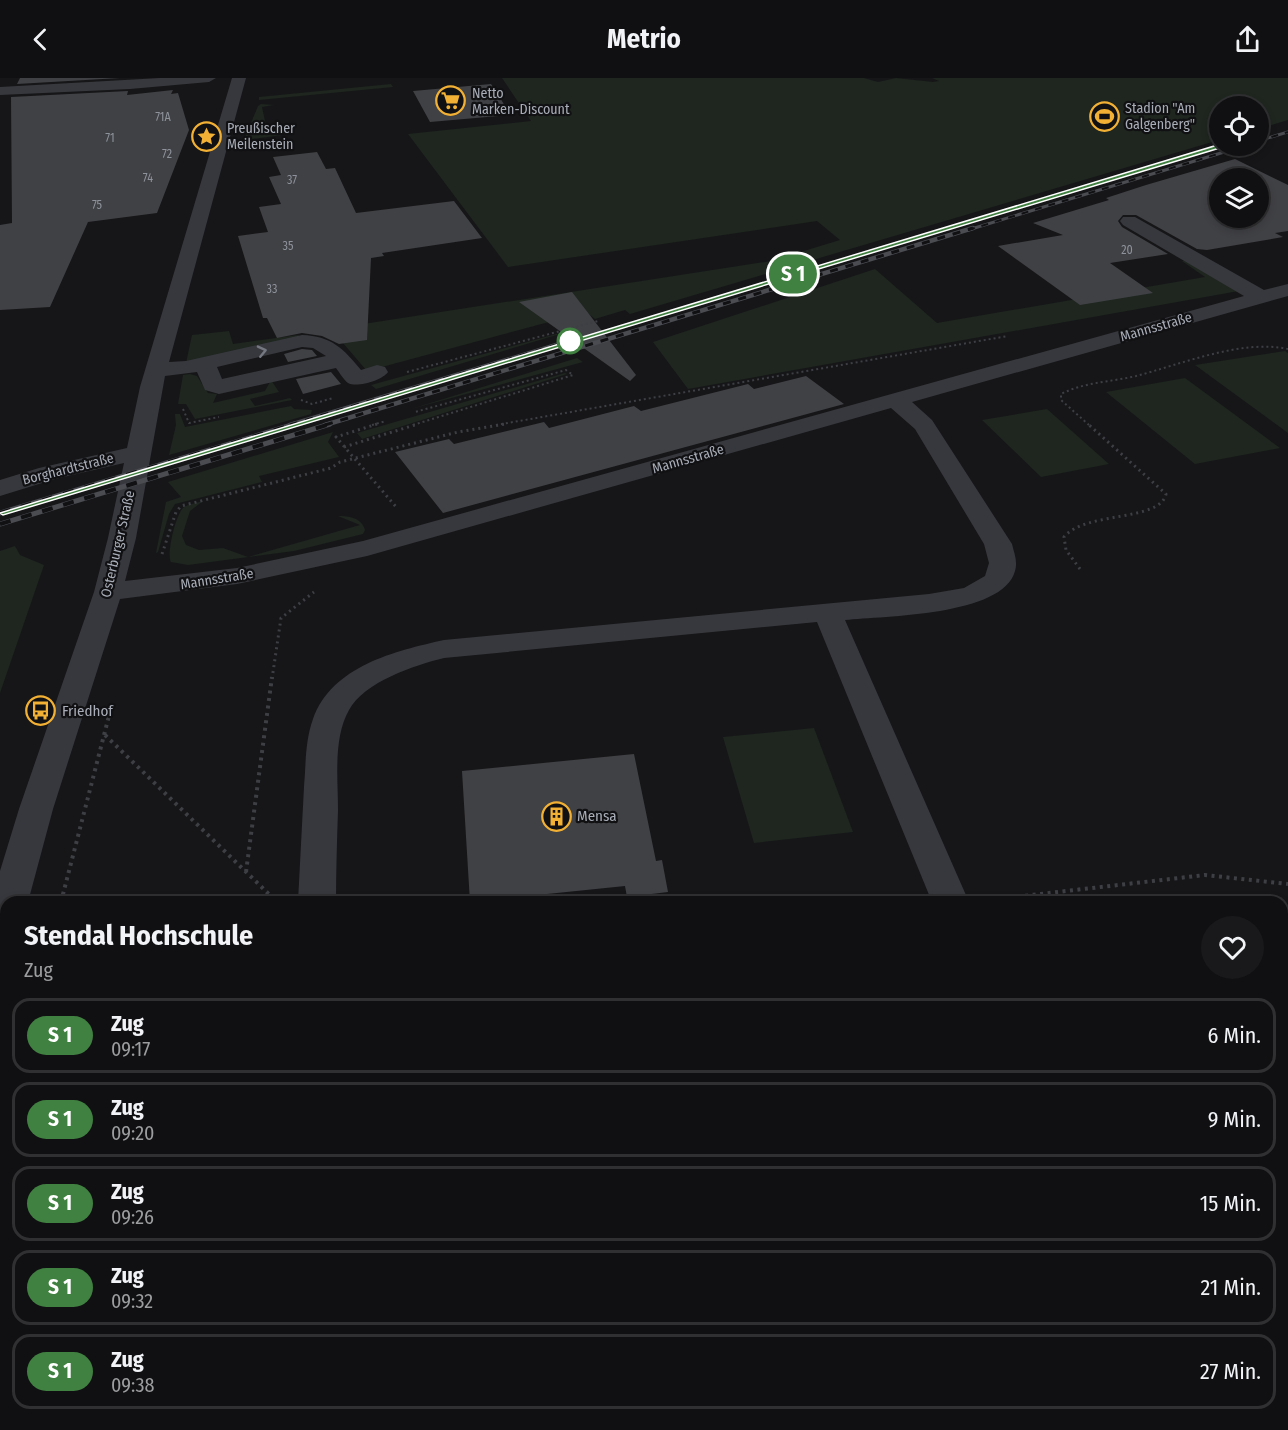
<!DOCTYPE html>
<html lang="de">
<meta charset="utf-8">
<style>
body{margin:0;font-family:"Fira Sans Condensed",sans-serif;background:#19191b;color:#f1f3f6;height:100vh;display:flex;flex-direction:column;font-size:22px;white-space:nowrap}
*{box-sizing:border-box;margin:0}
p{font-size:20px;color:#9c9d9f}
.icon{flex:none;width:33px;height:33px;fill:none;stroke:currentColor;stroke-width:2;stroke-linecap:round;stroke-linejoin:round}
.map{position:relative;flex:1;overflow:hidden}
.side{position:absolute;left:0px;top:818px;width:1288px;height:536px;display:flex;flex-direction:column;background:#101012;border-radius:18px 18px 0 0;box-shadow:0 3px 9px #0003,0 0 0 2px #303032}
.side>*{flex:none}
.badge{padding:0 12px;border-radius:20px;font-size:21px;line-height:39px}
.controls{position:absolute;left:1209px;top:18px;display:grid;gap:12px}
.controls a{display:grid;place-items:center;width:60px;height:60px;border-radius:50%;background:#101012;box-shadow:0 3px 9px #0003,0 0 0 2px #303032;font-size:30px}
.map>.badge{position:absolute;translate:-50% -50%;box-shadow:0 0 0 3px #fff}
.round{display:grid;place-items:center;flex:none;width:63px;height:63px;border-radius:32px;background:#19191b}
.overview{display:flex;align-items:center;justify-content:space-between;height:102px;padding:0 24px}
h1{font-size:28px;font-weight:700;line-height:45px}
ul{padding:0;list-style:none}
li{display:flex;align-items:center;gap:18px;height:75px;margin:0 12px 9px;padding:0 12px;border:3px solid #303032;border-radius:18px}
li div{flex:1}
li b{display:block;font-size:22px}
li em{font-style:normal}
li .badge{min-width:66px;font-weight:700;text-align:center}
header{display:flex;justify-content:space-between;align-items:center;height:78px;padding:0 24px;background:#101012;font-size:27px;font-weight:700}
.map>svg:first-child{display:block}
</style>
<header><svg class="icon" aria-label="back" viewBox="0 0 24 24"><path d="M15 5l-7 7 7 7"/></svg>Metrio<svg class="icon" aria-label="share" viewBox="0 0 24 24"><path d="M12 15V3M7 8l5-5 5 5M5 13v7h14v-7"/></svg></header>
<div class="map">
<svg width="1288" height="1352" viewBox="0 0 1288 1352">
<rect width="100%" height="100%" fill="#161618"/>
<!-- green -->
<path fill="#1e261f" d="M502 0H864L878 4 896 0 933 4 939 3 932 0H1288V42L1259 51 1258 28H1220L1219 62 630 236 625 232 595 241 586 234 367 293 331 251 771 183 840 162 817 143 508 189 408 56 531 43Z
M391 6 393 9 259 22V19Z
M261 26 274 27 262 29 268 57H283L244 62 258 28Z
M1182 183H1185L1239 213 688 311 653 264 875 191 937 245 1205 199Z
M600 244 376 311 371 307Z
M229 253 233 266 298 257 301 260 186 285 192 257Z
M1285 273 1288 275V355L1195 287Z
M577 280 583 284 411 331Z
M565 295 567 296 362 361 357 355Z
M190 296 197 298 208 315 217 316 213 325 265 313 271 302 279 314 250 321 255 328 290 320 292 322 195 341 186 326H178L183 297Z
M1185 300 1280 370 1195 386 1106 314Z
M291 328 294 331 312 332 311 336 169 377 176 347 175 336H180L185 349Z
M1047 331 1109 386 1041 399 982 342Z
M333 354 328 364 339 379 259 398 262 404 175 426 169 436 158 474 156 475 166 424 181 419 168 404Z
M203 423 190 433 182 458 186 467 199 472 223 470 248 479 360 447 338 438C349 438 362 440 365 452L363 456 294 473 188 487 171 484C166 477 176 435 184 429 189 426 197 425 203 423Z
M15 468 20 477 44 487 0 615V473Z
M814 650 853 754 754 765 723 659Z"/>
<!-- building -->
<path fill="#404145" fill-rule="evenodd" d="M20 0H120L17 6Z
M491 6 511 37 430 44 413 13Z
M173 12 171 16 178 15 189 52 157 135 88 144 50 229 0 232V147L12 145 11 19 128 13 127 17Z
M317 74 326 91 335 90 356 135 454 123 482 160 382 175 384 178 371 180 367 262 339 266 322 258 302 255 277 260 267 240H263L238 158 268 154 259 129 281 126 269 99 281 97 273 79Z
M1235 81 1288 107V153L1275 155 1283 159 1207 172 1197 171 1136 137H1123L1118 143 1122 149 1168 176 1110 185 1153 215 1080 227 998 168 1063 157 1033 145 1109 122 1106 120 1146 107ZM1220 100H1258V140H1220Z
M572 214 636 297 630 303 519 224Z
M302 271 312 272 317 278 288 284 284 276Z
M331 294 341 306 303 316 296 301Z
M806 298 844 326 443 435 395 374 449 361 454 366 544 344 549 350 634 328 641 333 748 306 754 311Z
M634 676 656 783 662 782 668 814 627 819 625 808 470 824 462 693Z"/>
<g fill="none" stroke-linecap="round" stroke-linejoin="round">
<!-- path-far3 -->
<path stroke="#3d3f44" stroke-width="2" stroke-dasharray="2 3" stroke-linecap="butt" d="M407 294 598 243
M301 322 312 326 333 320
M183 331 189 345 219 339
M372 347 386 343
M413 347 573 297 566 292 415 334
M496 347 1008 258
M1089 347 1061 322V316C1084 304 1111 304 1136 298 1182 286 1241 261 1288 271"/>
<!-- path-far2 -->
<path stroke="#3d3f44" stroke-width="3" stroke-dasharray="2 4" stroke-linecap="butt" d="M377 346 336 359 397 430
M344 369 418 346
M162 476 176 434 181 428 331 390 340 384 458 354 505 346
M1080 491 1066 472 1064 459C1085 433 1160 444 1166 416L1088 346
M272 601 281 540 314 514"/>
<!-- path-far1 -->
<path stroke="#3d3f44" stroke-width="4" stroke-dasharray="3 4.5" stroke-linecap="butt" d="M105 657 276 823
M246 794 272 599
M988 822 1205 797 1288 806
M61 824 111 630"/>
<!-- path -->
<path stroke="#3d3f44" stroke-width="5" stroke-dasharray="4.5 6" stroke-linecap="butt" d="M1282 958 1288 957
M0 1077 6 1052
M821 1347 823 1352
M516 1352 524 1347"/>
<!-- minor -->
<path fill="#37383d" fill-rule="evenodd" d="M160 0H216L209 4 130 11 0 17V9Z
M232 0H246L169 284 186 283 302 257C331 258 343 270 361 292L377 287 385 289 388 294C383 302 357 310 348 305 344 302 339 294 336 290L219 316 205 312 197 294 165 298 136 460 125 503 237 490 363 463 1244 218 1123 147 1120 143 1123 139H1135L1264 212 1288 206V218L912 324 932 342 1012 466C1014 475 1018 483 1015 493 1003 538 884 538 845 542L969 824H932L817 544 444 580C415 587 364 604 349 632 333 660 338 701 338 732 337 762 336 793 336 824H298C300 785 302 747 304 709 306 686 305 663 313 641 332 588 395 573 444 562L929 516 964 510 985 498 989 485 984 466 915 351 891 330 367 478 237 506 120 521 53 731 28 824H6V867L0 869V793L19 731 94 514 108 460 124 385 55 401 0 418V402L39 390 127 370 140 309ZM302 269 313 270 326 278 222 301 217 289Z
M269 1347H321V1352H269Z
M1150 1347H1202L1204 1352H1152Z"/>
<defs>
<path id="rail-far2" d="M1258 63 1288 54
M968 152 1244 68"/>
<path id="rail-far1" d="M290 347 563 265
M325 347 973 150"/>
<path id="rail" d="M0 435 295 346
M0 446 330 346"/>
</defs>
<!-- rail-far2 casing -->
<use href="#rail-far2" stroke="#4a4c52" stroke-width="3"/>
<!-- rail-far1 casing -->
<use href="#rail-far1" stroke="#4a4c52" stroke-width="4.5"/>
<!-- rail casing -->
<use href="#rail" stroke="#4a4c52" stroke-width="5"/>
<!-- rail-far2 -->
<use href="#rail-far2" stroke="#111113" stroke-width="2" stroke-dasharray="7" stroke-linecap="butt"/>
<!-- rail-far1 -->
<use href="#rail-far1" stroke="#111113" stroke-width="3" stroke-dasharray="8" stroke-linecap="butt"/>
<!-- rail -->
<use href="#rail" stroke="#111113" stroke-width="4" stroke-dasharray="11" stroke-linecap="butt"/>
</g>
<!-- one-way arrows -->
<defs><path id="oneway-chevron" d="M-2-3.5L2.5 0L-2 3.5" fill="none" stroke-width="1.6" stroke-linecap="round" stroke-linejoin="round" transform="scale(1.5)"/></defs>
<use stroke="#757881" href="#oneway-chevron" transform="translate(262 273) rotate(-13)"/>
<!-- line -->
<path fill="#408040" stroke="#fff" stroke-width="1.5" d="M1221 66 1223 69 3 437 0 435Z"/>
<!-- icons -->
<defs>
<symbol id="supermarket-ring" viewBox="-11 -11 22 22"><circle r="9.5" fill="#111113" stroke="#f2b134" stroke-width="1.5"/><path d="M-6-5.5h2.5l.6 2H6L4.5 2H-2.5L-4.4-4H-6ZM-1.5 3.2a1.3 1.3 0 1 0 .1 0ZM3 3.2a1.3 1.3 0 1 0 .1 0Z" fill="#f2b134"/></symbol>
<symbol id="stadium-ring" viewBox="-11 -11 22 22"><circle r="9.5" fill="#111113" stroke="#f2b134" stroke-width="1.5"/><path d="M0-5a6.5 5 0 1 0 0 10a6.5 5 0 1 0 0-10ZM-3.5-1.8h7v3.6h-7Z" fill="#f2b134"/></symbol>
<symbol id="sight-ring" viewBox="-11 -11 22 22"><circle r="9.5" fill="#111113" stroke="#f2b134" stroke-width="1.5"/><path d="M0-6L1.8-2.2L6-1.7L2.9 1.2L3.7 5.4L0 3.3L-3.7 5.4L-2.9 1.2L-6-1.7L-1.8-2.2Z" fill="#f2b134"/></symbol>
<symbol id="bus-ring" viewBox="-11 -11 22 22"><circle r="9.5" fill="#111113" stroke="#f2b134" stroke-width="1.5"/><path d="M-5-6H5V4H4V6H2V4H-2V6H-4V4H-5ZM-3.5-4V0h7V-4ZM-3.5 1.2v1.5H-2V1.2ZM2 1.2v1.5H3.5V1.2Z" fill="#f2b134"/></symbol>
<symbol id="building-ring" viewBox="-11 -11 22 22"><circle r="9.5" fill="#111113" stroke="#f2b134" stroke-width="1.5"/><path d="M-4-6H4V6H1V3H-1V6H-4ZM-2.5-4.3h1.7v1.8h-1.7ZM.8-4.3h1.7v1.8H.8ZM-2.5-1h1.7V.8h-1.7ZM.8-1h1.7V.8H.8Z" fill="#f2b134"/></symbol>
</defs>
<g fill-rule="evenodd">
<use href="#supermarket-ring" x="434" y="6" width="33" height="33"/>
<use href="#stadium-ring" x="1088" y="22" width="33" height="33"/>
<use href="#sight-ring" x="190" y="42" width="33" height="33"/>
<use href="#bus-ring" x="24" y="616" width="33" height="33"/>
<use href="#building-ring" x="540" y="722" width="33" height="33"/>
</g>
<!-- markers -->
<circle fill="#fff" stroke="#408040" stroke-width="3" cx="570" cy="263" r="12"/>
<g text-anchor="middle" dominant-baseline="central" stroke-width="4.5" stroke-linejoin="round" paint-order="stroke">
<!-- number labels -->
<g font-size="12" fill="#8e929b">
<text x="163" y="39">71A</text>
<text x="110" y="60">71</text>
<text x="167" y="76">72</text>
<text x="148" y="100">74</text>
<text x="292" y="102">37</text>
<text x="97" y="127">75</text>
<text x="288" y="168">35</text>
<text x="1127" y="172">20</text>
<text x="272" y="211">33</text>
</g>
<!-- far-poi labels -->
<g font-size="14" fill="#a8adb8" stroke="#111113" text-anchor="start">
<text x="472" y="15">Netto<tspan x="472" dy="16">Marken-Discount</tspan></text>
<text x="1125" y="30">Stadion "Am<tspan x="1125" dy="16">Galgenberg"</tspan></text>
<text x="227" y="50">Preußischer<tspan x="227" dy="16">Meilenstein</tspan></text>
</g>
<!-- far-street labels -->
<g font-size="14" fill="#a8adb8" stroke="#111113">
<text transform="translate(1156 249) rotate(-16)">Mannsstraße</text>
<text transform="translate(688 381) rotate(-16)">Mannsstraße</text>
<text transform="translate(68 391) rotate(-14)">Borghardtstraße</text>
<text transform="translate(118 466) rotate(-77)">Osterburger Straße</text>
<text transform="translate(217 501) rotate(-9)">Mannsstraße</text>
</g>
<!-- poi labels -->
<g font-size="15" fill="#a8adb8" stroke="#111113" text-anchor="start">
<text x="62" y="633">Friedhof</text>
<text x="577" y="738">Mensa</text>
</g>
</g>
</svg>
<div class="controls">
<a><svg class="icon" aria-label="locate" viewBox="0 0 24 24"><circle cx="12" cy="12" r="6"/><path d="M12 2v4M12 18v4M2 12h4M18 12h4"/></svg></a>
<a><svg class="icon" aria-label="layers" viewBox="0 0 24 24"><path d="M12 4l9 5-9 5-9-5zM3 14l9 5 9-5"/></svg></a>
</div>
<b class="badge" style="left:793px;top:196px;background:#408040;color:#fff">S 1</b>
<section class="side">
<div class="overview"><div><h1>Stendal Hochschule</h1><p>Zug</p></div><a class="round"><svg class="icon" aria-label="heart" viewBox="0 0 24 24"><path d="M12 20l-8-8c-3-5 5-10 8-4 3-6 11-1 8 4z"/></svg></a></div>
<ul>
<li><span class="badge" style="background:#408040;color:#fff">S 1</span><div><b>Zug</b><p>09:17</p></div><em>6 Min.</em></li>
<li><span class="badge" style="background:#408040;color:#fff">S 1</span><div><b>Zug</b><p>09:20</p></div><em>9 Min.</em></li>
<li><span class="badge" style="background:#408040;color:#fff">S 1</span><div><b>Zug</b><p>09:26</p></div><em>15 Min.</em></li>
<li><span class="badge" style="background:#408040;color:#fff">S 1</span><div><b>Zug</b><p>09:32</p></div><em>21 Min.</em></li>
<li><span class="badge" style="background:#408040;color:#fff">S 1</span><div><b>Zug</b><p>09:38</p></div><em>27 Min.</em></li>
</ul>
</section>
</div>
